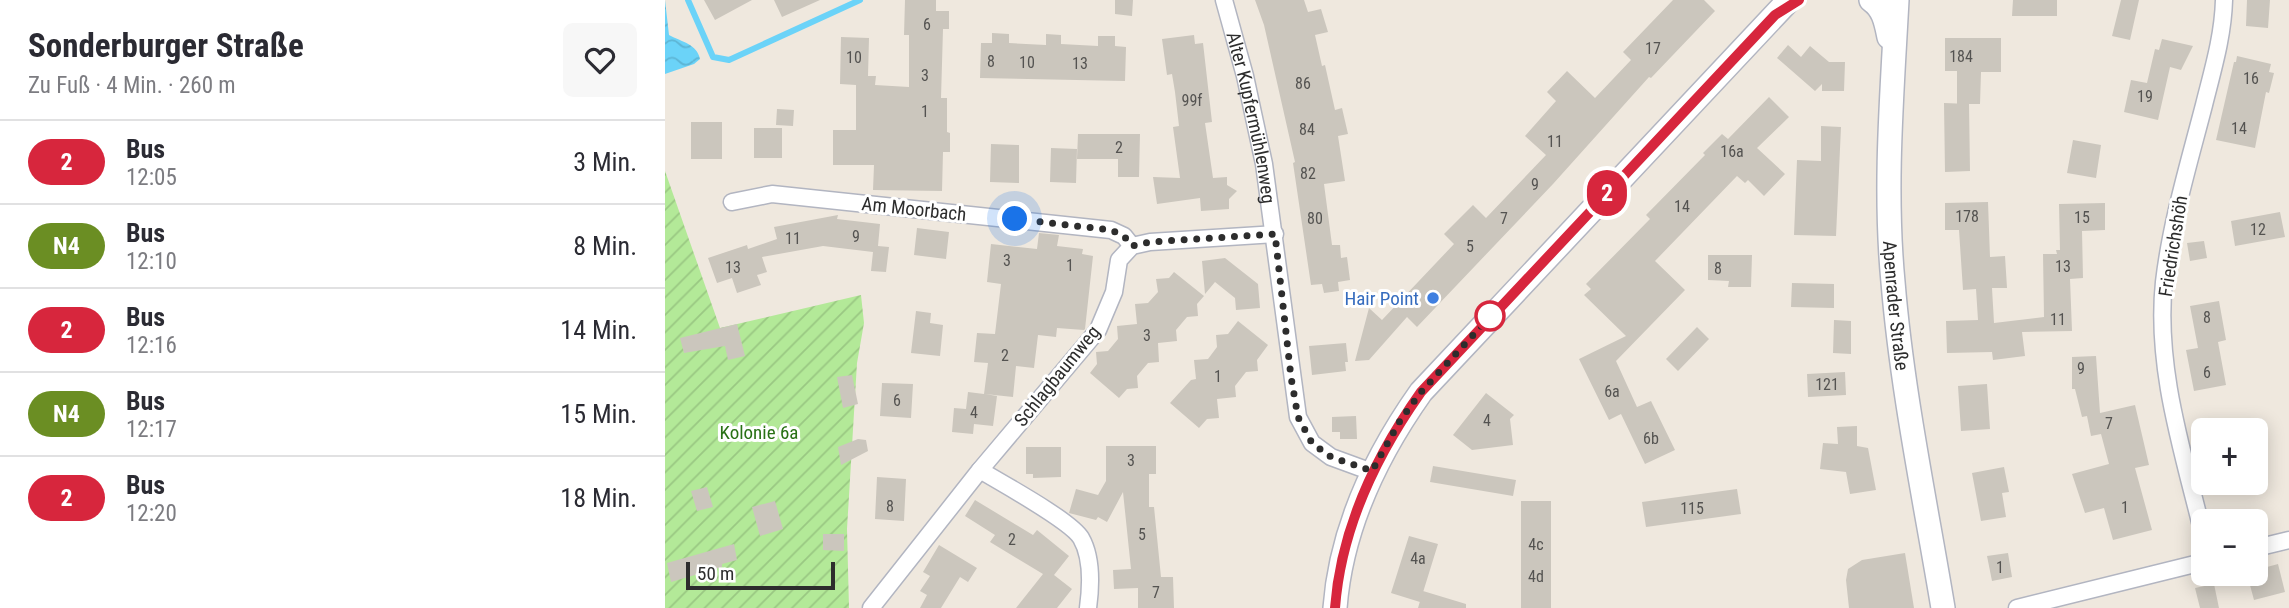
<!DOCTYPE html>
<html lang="de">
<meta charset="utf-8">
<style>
body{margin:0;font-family:"Roboto Condensed",sans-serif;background:#f7f7f7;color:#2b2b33;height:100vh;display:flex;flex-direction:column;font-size:26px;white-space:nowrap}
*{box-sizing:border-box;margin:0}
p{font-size:23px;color:#7c7c81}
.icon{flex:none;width:38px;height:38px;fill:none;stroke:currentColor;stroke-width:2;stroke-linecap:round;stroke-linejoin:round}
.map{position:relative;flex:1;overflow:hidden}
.details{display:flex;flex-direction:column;background:#fff;width:665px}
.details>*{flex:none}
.badge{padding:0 14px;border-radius:23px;font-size:24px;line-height:46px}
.buttons{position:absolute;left:1526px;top:418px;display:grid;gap:14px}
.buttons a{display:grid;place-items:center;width:77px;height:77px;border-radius:10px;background:#fff;box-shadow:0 4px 18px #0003;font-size:35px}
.scale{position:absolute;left:21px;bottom:18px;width:149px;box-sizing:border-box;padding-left:7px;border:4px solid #2d2d2d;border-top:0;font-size:19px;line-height:24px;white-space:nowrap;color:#2d2d2d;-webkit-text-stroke:5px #fff;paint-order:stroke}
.you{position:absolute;width:35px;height:35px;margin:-18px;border:5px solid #fff;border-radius:50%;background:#1a73e8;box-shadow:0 0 0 10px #1a73e833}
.map>.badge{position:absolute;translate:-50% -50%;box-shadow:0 0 0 4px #fff}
.round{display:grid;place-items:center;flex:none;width:74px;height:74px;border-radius:10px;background:#f7f7f7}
.head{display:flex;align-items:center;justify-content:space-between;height:119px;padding:0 28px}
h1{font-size:33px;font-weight:700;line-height:52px}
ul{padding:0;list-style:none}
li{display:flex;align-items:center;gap:21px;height:84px;padding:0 28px;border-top:2px solid #e1e1e2}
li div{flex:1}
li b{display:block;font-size:26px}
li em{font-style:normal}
li .badge{min-width:77px;font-weight:700;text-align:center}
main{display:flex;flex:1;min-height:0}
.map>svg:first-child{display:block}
</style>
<main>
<section class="details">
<div class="head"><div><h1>Sonderburger Straße</h1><p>Zu Fuß · 4 Min. · 260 m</p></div><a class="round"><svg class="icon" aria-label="heart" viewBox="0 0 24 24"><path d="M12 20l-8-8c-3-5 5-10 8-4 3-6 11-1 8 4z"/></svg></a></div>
<ul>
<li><span class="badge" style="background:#d7263d;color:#fff">2</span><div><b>Bus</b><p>12:05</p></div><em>3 Min.</em></li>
<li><span class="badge" style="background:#6b8e23;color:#fff">N4</span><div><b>Bus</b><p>12:10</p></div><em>8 Min.</em></li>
<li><span class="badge" style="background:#d7263d;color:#fff">2</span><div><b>Bus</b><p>12:16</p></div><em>14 Min.</em></li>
<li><span class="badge" style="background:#6b8e23;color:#fff">N4</span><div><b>Bus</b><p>12:17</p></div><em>15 Min.</em></li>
<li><span class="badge" style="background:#d7263d;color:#fff">2</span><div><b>Bus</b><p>12:20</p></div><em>18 Min.</em></li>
</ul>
</section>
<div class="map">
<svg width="1624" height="608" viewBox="0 0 1624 608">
<defs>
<pattern id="garden-furrows" width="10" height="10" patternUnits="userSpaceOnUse" patternTransform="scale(1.75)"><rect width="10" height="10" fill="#b3e998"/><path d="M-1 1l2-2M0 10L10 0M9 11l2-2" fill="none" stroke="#9ac883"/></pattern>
<pattern id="water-waves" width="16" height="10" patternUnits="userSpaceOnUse" patternTransform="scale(1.75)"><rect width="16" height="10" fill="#6bd3f8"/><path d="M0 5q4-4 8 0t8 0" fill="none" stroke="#5db5d5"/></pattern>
</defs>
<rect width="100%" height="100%" fill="#efe8de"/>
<!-- garden -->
<path fill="url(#garden-furrows)" d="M0 171 55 328 196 295 199 323 192 363 182 529 184 608H0Z"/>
<!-- water -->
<path fill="url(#water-waves)" d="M0 0 4 35C17 42 32 44 35 59L29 64 0 74Z"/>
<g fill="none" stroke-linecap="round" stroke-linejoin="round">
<!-- stream -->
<path stroke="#6bd3f8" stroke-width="6" d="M23 0 48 57 64 60 195 0"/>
</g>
<!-- building -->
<path fill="#cbc6bd" d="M39 0H87L50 20Z
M109 0H155L117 17Z
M240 0H271V11H284V29H278L276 98H282V132L285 133V152H278L277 191 208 190 209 165H168V130H191V85L175 84 176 37 204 38 203 76H211L210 85 244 87V35H239Z
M450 0H468L467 16 450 14Z
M590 0H639L643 12 656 9 663 32 650 35 657 66 660 65 670 110 677 108 683 134 673 136 680 181 659 184 667 245H675L676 258 682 257 685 280 673 282 674 291 659 293 657 284 646 285 628 163 630 162 599 25Z
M1008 0H1039L1050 11 986 78 984 77 888 184 752 327 742 317 704 360 690 361 704 308 717 320 789 244 779 234 808 205 821 218 881 155 860 136 891 101 882 92 902 71 930 98 966 60 958 52Z
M1348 0H1392V16H1347Z
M1456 0H1474L1465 40 1447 36Z
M1582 0H1605L1603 28 1581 26Z
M327 33 344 34V43L381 45V34L396 35V44L433 46V36H450V46L461 47 460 81 315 78 316 43H327Z
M529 35 530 44 538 43 547 122 540 123 548 178 562 177V185L572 191 564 199V209L536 211 535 198 492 204 488 177 515 178 508 127 514 126 510 92 507 74 502 75 497 39Z
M1280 38H1336V72H1316L1315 104H1292V71H1280Z
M1497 39 1528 46 1516 70 1505 67 1493 120 1459 112 1466 80 1482 83 1490 49 1494 50Z
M1123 45 1136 57 1145 46 1164 62H1180L1179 91H1157V84L1150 91 1112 58Z
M1572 56 1606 64 1604 72 1609 73 1604 93 1601 92 1590 148 1551 140 1569 62H1571Z
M1104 97 1124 117 1092 148 1120 174 1099 196 1083 180 1080 183 1072 176 990 261 1020 290 951 361 972 407 986 401 1010 450 980 464 956 414 944 420 914 359 961 336 919 295 926 289 921 284 985 219 981 215 1040 155 1038 153 1057 134 1063 139Z
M1279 103 1304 104 1305 171 1280 172Z
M112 109 129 110 128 126 111 125Z
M26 122H57V159H26Z
M1156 126 1176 127 1171 236 1129 235 1132 160 1156 161Z
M89 128H117V158H89Z
M413 134H475L474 177H453V159H412Z
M1408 140 1436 145 1431 178 1402 173Z
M326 144 354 145V183L325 182Z
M386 148 412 149 411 183 385 182Z
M1323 202 1325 257 1340 256 1342 288H1327L1329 323 1379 317 1378 254H1392L1391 250H1395L1394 204 1440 203V230L1417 231 1418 278 1405 279 1407 331 1357 332 1360 356 1328 360 1327 352 1282 353 1281 321 1313 320 1311 289 1298 290 1294 230H1280V203Z
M1615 212 1620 237 1570 246 1566 221Z
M173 215 172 219 215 224 213 246 224 247 221 272 206 271 208 252 158 246 97 257 102 272 92 275 96 285 72 293 67 278 52 283 43 258 82 245 83 249 112 239 109 227Z
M252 228 284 232 281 259 249 255Z
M374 233 394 235 392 246 418 249 417 254 428 256 420 329 419 330 392 328 391 337 373 335 369 368 351 366 348 397 320 394 332 396 328 426 309 424 308 434 287 432 289 408 301 409 303 392 319 394 323 363 309 362 312 333 330 334 336 284 322 282 326 244 372 249Z
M1539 241 1542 258 1525 261 1522 243Z
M1043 255H1087L1086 287H1063L1064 281 1043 280Z
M560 258 593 284 595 308 571 310 570 298 550 282 540 294 537 261Z
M509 272 539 296 532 304 533 316 522 317 511 330 512 341 493 343 494 362 483 363 472 376 473 388 462 389 454 398 425 373 432 364 431 352 443 351 453 339 452 326 472 324 470 304 483 303 493 292 491 279 504 278Z
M1127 283 1169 284V308L1126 307Z
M1554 301 1561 340 1553 342 1561 385 1529 391 1521 350 1533 348 1525 306Z
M251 311 266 313 265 323 278 325 275 356 246 353Z
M1169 320 1186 321V354L1168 353Z
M573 321 603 345 592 360 593 371 581 372 570 386 571 397 552 399 554 418 542 419 534 428 505 403 526 380 531 379 529 360 543 359 552 347 551 335 563 334Z
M72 324 80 356 63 360 60 346 19 353 15 338Z
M1032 327 1044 339 1013 371 1001 359Z
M681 343 683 362H680L681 371 647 375 644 346Z
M1431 356 1435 413 1470 405 1484 465 1470 468 1487 530 1448 540 1439 508 1420 513 1407 474 1444 464 1436 434 1426 436 1422 416 1417 417 1410 389H1407V357Z
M1180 372 1181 395 1143 397 1142 374Z
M187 375 193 404 178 408 172 377Z
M217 383 248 384 246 418 215 416Z
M1322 384 1325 429 1296 431 1293 386Z
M821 393 849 415 845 419 848 445 807 450 788 435Z
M691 416 692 439H675V432H667V417Z
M1192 426V446L1203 448 1211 490 1185 494 1181 472 1155 469 1158 443 1173 444 1172 427Z
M193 439 201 440 203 451 176 465 173 447Z
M441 446H491V474H484V507H489L496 577H508L509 608H473V588L449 589 448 570 466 569 458 492 442 522 433 517 431 520 404 513 411 489 433 495 441 481Z
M361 447H396V477L368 478V474H361Z
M768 466 851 480 848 496 765 482Z
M1339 467 1344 492 1337 493 1341 517 1316 521 1307 473Z
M212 477 241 479 239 521 210 519Z
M42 487 48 507 32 511 26 491Z
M1072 489 1076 514 981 527 977 502Z
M310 500 368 535 372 530 404 556 389 575 407 589 392 608H351L378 574 325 542 330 535 300 516Z
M110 501 118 529 95 536 87 507Z
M856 501H886V608H856Z
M158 534H179V551L158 550Z
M744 536 773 544 755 602 726 593Z
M69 544 72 560 57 564V567L6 582 2 563Z
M274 545 312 568 303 582 295 577 276 608H255L262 595 255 591 265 576 258 572Z
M1240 553 1249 608H1184L1181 580 1183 569 1197 560Z
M1343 553 1347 577 1327 581 1322 556Z
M1613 564 1620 592 1589 600 1582 574H1591V570Z
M1549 584 1554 608H1535L1530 588Z
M758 591 801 604V608H753Z"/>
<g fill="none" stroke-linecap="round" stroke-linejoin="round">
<defs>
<g id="street">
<path id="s1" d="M559 0 580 76 599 164 633 417 647 443 666 457 707 472"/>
<path d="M67 202 107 194 446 230 459 236 467 246"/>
<path d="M315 470C336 483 405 520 416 538 427 557 426 586 423 608"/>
<path d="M1538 534C1518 452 1490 367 1499 282 1506 222 1524 163 1539 105 1548 69 1558 36 1559 0"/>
<path d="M1591 548 1624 540"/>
<path d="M206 608 315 470 433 330 449 292 454 260 467 246 485 242 610 234"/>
<path d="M1352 608 1538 562"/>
</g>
<g id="secondary">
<path d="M1206 0C1219 9 1221 23 1224 37"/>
<path id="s2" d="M1232 0C1227 94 1219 188 1228 282 1237 391 1260 500 1278 608"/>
<path d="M670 608C676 528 710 457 756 392L1124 0"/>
</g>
</defs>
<!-- street casing -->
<use href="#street" stroke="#b2b5c1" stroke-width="19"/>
<!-- secondary casing -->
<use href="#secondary" stroke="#b2b5c1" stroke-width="26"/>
<!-- street -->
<use href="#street" stroke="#fff" stroke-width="16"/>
<!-- secondary -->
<use href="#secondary" stroke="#fff" stroke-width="23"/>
</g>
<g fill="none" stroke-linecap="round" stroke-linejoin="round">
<defs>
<path id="line" d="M670 608C676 528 710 457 756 392L1110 15 1134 0"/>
</defs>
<!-- line casing -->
<use href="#line" stroke="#fff" stroke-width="16"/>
<!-- line -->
<use href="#line" stroke="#d7263d" stroke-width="10"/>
<!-- walk -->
<path stroke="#2d2d2d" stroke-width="7" stroke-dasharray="0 12.6" d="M350 219 446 230 459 236 467 246 485 242 610 234 626 377 633 417 647 443 666 457 707 471 736 419 756 392 831 310 825 316"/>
</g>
<!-- markers -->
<circle fill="#3f7fe0" stroke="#fff" stroke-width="2.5" cx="768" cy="298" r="7"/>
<circle fill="#fff" stroke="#d7263d" stroke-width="3.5" cx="825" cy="316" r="14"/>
<g text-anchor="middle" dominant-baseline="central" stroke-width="6" stroke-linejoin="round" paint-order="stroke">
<!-- number labels -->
<g font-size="16" fill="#545351">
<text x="262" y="24">6</text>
<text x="988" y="48">17</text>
<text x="1296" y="56">184</text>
<text x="189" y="57">10</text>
<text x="326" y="61">8</text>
<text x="362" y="62">10</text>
<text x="415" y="63">13</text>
<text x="260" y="75">3</text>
<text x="1586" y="78">16</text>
<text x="638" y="83">86</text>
<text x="1480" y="96">19</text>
<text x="527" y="100">99f</text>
<text x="260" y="111">1</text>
<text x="1574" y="128">14</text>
<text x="642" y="129">84</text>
<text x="890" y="141">11</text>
<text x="454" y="147">2</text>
<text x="1067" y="151">16a</text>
<text x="643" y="173">82</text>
<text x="870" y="184">9</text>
<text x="1017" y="206">14</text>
<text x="1302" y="216">178</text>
<text x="1417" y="217">15</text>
<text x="650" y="218">80</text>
<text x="839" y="218">7</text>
<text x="1593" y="229">12</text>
<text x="191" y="236">9</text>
<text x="128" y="238">11</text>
<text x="805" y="246">5</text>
<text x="342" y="260">3</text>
<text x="405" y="265">1</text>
<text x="1398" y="266">13</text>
<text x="68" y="267">13</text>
<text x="1053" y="268">8</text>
<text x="1542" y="317">8</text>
<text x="1393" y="319">11</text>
<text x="482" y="335">3</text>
<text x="340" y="355">2</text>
<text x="1416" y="368">9</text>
<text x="1542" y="372">6</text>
<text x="553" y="376">1</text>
<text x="1162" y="384">121</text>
<text x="947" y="391">6a</text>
<text x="232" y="400">6</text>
<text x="309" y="412">4</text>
<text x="822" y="420">4</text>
<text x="1444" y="423">7</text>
<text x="986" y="438">6b</text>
<text x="466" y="460">3</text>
<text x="225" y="506">8</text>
<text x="1460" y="507">1</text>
<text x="1027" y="508">115</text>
<text x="477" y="534">5</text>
<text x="347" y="539">2</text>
<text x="871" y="544">4c</text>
<text x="753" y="558">4a</text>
<text x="1335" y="567">1</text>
<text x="871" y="576">4d</text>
<text x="491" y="592">7</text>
</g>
<!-- street labels -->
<g font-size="19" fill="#2d2d2d" stroke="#fff">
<text stroke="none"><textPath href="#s1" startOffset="121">Alter Kupfermühlenweg</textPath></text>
<text transform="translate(249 209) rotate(6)">Am Moorbach</text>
<text transform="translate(1508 246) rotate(-81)">Friedrichshöh</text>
<text stroke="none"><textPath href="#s2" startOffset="306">Apenrader Straße</textPath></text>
<text transform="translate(392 376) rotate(-51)">Schlagbaumweg</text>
</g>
<!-- shop labels -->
<g font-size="19" fill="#366cbe" stroke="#fff" text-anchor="end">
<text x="754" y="298">Hair Point</text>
</g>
<!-- park labels -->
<g font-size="19" fill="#297115" stroke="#fff">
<text x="94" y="432">Kolonie 6a</text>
</g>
</g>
</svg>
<div class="buttons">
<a>+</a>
<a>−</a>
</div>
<div class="scale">50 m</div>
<div class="you" style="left:350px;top:219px"></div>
<b class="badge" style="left:942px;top:193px;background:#d7263d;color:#fff">2</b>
</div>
</main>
